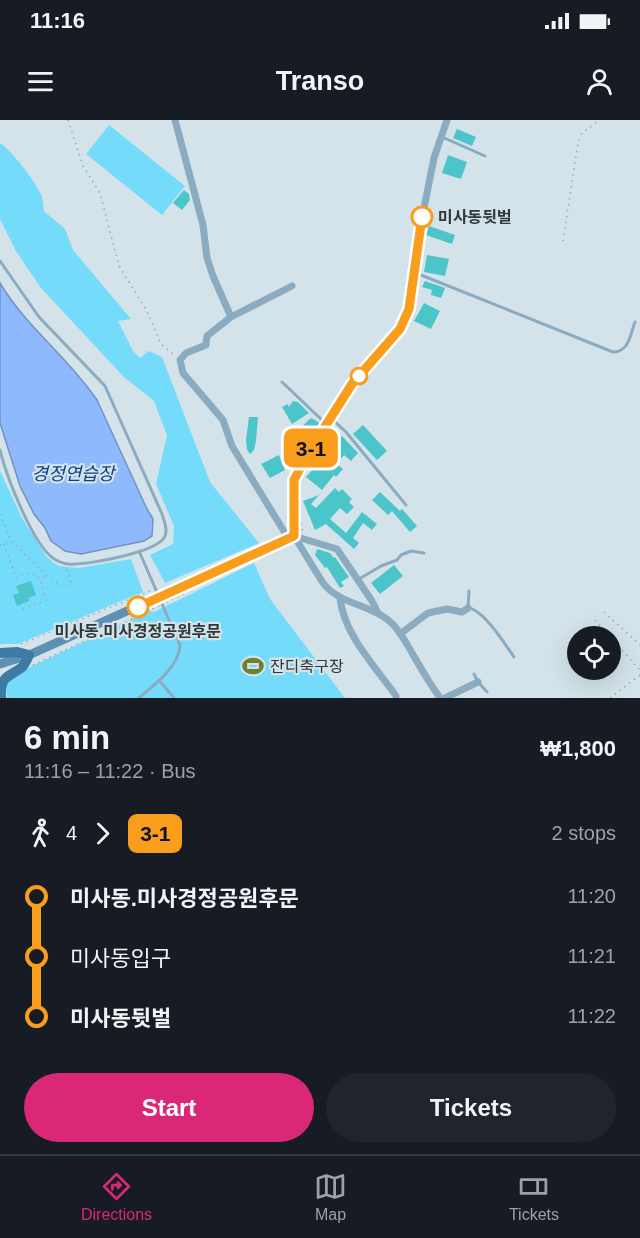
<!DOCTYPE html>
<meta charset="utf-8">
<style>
body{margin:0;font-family:Helvetica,"Noto Sans KR",sans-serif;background:#20242c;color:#f1f3f6;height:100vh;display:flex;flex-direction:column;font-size:22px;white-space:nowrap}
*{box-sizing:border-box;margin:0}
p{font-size:20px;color:#9ea1a6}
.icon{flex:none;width:33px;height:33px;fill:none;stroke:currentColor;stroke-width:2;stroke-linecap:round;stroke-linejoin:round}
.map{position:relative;height:578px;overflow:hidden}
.drawer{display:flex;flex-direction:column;background:#171b24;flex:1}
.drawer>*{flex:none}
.badge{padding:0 12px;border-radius:9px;font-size:21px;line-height:39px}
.fabs{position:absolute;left:567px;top:506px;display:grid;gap:12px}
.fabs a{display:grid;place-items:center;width:54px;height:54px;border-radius:50%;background:#171b24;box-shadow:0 6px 24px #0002;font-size:30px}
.map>.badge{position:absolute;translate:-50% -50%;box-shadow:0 0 0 3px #fff}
.legs{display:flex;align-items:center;gap:9px;height:66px;padding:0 24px;font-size:20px}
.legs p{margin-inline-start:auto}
.headline{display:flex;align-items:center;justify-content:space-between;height:102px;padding:0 24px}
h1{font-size:33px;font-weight:700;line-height:45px}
.cta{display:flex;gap:12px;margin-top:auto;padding:12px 24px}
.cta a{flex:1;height:69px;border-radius:36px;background:#db2777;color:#fff;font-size:24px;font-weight:700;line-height:69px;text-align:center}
.cta a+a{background:#20242c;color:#f1f3f6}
ul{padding:0 24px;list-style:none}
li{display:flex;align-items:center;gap:21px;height:60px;font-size:22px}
li i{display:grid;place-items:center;width:9px;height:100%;margin:0 8px;background:currentColor}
li i::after{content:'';width:15px;height:15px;margin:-8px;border:4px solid;border-radius:50%;background:#171b24}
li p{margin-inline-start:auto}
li:first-child i{background:linear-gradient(#0000 50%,currentColor 0)}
li:last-child i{background:linear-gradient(currentColor 50%,#0000 0)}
.status{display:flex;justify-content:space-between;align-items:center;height:42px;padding:0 30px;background:#171b24;direction:ltr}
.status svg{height:16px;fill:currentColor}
header{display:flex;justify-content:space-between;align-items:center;height:78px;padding:0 24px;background:#171b24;font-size:27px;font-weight:700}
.menu{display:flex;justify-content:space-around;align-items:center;height:84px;border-top:2px solid #363941;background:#171b24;font-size:16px;color:#9ea1a6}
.menu a{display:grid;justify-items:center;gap:3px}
.menu .current{color:#db2777}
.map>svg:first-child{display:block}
</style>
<div class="status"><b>11:16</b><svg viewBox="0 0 49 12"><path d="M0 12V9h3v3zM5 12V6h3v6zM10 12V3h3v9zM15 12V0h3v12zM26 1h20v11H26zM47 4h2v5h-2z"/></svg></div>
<header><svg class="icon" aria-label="menu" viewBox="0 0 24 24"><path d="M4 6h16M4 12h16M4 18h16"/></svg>Transo<svg class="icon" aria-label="person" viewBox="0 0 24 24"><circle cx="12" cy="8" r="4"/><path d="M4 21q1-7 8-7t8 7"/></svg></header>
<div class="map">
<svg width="640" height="578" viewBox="0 0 640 578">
<rect width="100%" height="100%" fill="#d3e3e9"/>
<!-- green -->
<path fill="#74dcfa" d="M109 5 185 66 162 95 86 34Z
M0 23C10 28 39 66 42 77 43 81 43 87 44 91L65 109 73 130 131 199 118 201 133 231 140 238 149 231 162 237 210 362 259 423 165 463 150 435 173 424 174 406 156 364 167 315 154 281 124 257 41 168 16 131 0 99Z
M0 351 22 398 46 436 54 443 59 446 79 448 131 439 143 472 18 524H0Z
M254 443 270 479 345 578H7L6 564 11 556 145 493 150 491 154 492Z"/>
<!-- water -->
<path fill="#8eb9fc" stroke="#7292c2" stroke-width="1.5" d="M0 163C26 207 69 238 97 280L147 389 153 399 152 416 144 421 81 434 65 431 51 421 45 408 34 394 20 366 0 303Z"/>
<!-- building -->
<path fill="#4bc5ca" d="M457 9 476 17 472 26 453 18Z
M448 35 467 42 461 59 442 53Z
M184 70 189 74 190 80 182 90 173 83Z
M429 106 455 115 452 124 426 115Z
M427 135 449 139 445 156 424 152Z
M425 161 445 168 441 178 431 175 432 170 422 167Z
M424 183 440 191 431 209 414 201Z
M293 281 298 282 309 293 292 304 282 287 288 284 289 287Z
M249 297H258L256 321 254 330 250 334 247 330 246 320Z
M311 298 320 303 311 318 304 314 302 317 296 312Z
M363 305 387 331 377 340 353 314Z
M342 316 358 333 351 341 344 335 337 344 343 349 336 357 334 355 322 370 306 357Z
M279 335 285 350 270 358 261 344Z
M335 368 339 372 342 369 352 379 349 382 354 387 347 394 340 388 330 399 346 413 362 392 377 404 372 410 363 403 353 418 359 423 354 429 326 404 315 410 303 381 319 375 311 384 316 388Z
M380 372 400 391 402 389 417 406 410 412 392 391 388 395 372 380Z
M317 429 330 433 334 438 335 437 349 457 341 462 344 466 340 468 327 447 325 448 315 435Z
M394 445 403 456 380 474 371 463Z
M31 461 36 475 28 478 29 481 17 486 13 475 19 473 16 466Z"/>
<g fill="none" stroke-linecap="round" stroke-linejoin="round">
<!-- path -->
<path stroke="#9daaae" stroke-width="1.5" stroke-dasharray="1.5 4.5" stroke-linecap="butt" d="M68 0 83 46 100 73 119 146 147 191 161 224 175 236
M563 121 578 23 582 13 600 0
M0 394 11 421 47 456 64 467 71 462 66 448
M301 403 303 413
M4 424 16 458C25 452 33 452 40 459L47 456
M0 425 10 421
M166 482 186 473
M23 489 46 480 40 460
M604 492 640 525
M595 500 609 516
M610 517 640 550
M21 524 150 471
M33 545 159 486
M610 578 640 555"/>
<!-- lane -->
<path stroke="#8babc1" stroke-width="3" d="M442 17 485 36
M0 141 39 197 105 266 162 394C164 401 168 409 165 416 159 432 91 444 74 444 69 445 61 443 56 440 34 429 6 355 0 330
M416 153 613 232C629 232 630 215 635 202
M282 262 325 303
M332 299 346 312 406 385
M139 431 180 525C179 547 155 564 139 578
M359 459 381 446 397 440 401 435 411 431 424 433
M469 471 468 488C483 489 505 524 514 537
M474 554 478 562 487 572
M159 560 174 578"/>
<!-- street -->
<path stroke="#8babc1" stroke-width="7" d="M175 0 203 105 207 138 213 156 231 197
M294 416 337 429 372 481 378 493
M288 418 232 326 223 300 183 253 180 240 186 233 206 225 207 216 231 197 292 166
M340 478C344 515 375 546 396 576
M400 514 428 493 447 489 462 492 468 488
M440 578C431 565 423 552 415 538 407 525 400 509 388 500 368 484 339 484 323 463L294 416V360L307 335 352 263 400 209 409 189 418 118 434 38 447 0
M445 578 478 562"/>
<!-- secondary -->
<path stroke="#5f90b1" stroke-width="9" d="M0 544 29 535 294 416"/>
<!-- primary -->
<path stroke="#3c7ca4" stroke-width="10" d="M0 533 17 532 29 535C27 539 25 545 21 548 7 558 0 556 1 578"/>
</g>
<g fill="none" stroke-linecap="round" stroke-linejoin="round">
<defs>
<path id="line-1" d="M138 487 294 416V360L307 335 352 264 400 209 409 189 422 97"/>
</defs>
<!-- line-1 casing -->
<use href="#line-1" stroke="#fff" stroke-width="14"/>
<!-- line-1 -->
<use href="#line-1" stroke="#f99d1c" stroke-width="9"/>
</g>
<!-- icons -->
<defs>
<symbol id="stadium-bare" viewBox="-9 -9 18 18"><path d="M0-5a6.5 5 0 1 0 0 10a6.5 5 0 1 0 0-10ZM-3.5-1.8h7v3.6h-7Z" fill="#6f8131" stroke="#d3e3e9" stroke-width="2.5" paint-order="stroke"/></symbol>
</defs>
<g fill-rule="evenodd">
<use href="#stadium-bare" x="238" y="531" width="30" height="30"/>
</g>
<!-- markers -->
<g fill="#fff" stroke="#f99d1c" stroke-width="3">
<circle cx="422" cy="97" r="10"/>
<circle cx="359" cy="256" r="8"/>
<circle cx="138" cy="487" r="10"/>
</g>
<g text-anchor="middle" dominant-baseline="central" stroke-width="4.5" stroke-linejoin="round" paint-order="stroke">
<!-- stop labels -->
<g font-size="16" font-weight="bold" fill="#31383a" stroke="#d3e3e9" text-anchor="start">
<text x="438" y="97">미사동뒷벌</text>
<text x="138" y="511" text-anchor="middle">미사동.미사경정공원후문</text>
</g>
<!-- poi labels -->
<g font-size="16" fill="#31383a" stroke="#d3e3e9" text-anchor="start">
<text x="270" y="546">잔디축구장</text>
</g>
<!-- water labels -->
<g font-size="18" font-style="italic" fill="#0b408c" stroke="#d3e3e9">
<text x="73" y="354">경정연습장</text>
</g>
</g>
</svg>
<div class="fabs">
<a><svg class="icon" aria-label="locate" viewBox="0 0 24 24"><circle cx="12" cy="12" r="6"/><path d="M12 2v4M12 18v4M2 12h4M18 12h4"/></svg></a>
</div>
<b class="badge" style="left:311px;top:328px;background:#f99d1c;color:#111">3-1</b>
</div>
<section class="drawer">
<div class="headline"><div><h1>6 min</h1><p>11:16 – 11:22 · Bus</p></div><b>₩1,800</b></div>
<div class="legs"><svg class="icon" aria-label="walk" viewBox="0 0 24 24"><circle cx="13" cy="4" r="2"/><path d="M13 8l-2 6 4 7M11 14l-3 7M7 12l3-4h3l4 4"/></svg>4<svg class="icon" aria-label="forward" viewBox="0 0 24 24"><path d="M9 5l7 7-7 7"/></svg><b class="badge" style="background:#f99d1c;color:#111">3-1</b><p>2 stops</p></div>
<ul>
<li><i style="color:#f99d1c"></i><b>미사동.미사경정공원후문</b><p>11:20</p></li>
<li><i style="color:#f99d1c"></i><span>미사동입구</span><p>11:21</p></li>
<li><i style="color:#f99d1c"></i><b>미사동뒷벌</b><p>11:22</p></li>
</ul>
<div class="cta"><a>Start</a><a>Tickets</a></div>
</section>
<nav class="menu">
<a class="current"><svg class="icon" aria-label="directions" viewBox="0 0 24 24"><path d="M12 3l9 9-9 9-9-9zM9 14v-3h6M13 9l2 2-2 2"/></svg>Directions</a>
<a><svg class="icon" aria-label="map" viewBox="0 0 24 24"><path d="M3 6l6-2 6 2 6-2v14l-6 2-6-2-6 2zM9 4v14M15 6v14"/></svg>Map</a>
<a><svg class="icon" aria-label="tickets" viewBox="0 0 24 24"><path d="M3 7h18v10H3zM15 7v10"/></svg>Tickets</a>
</nav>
